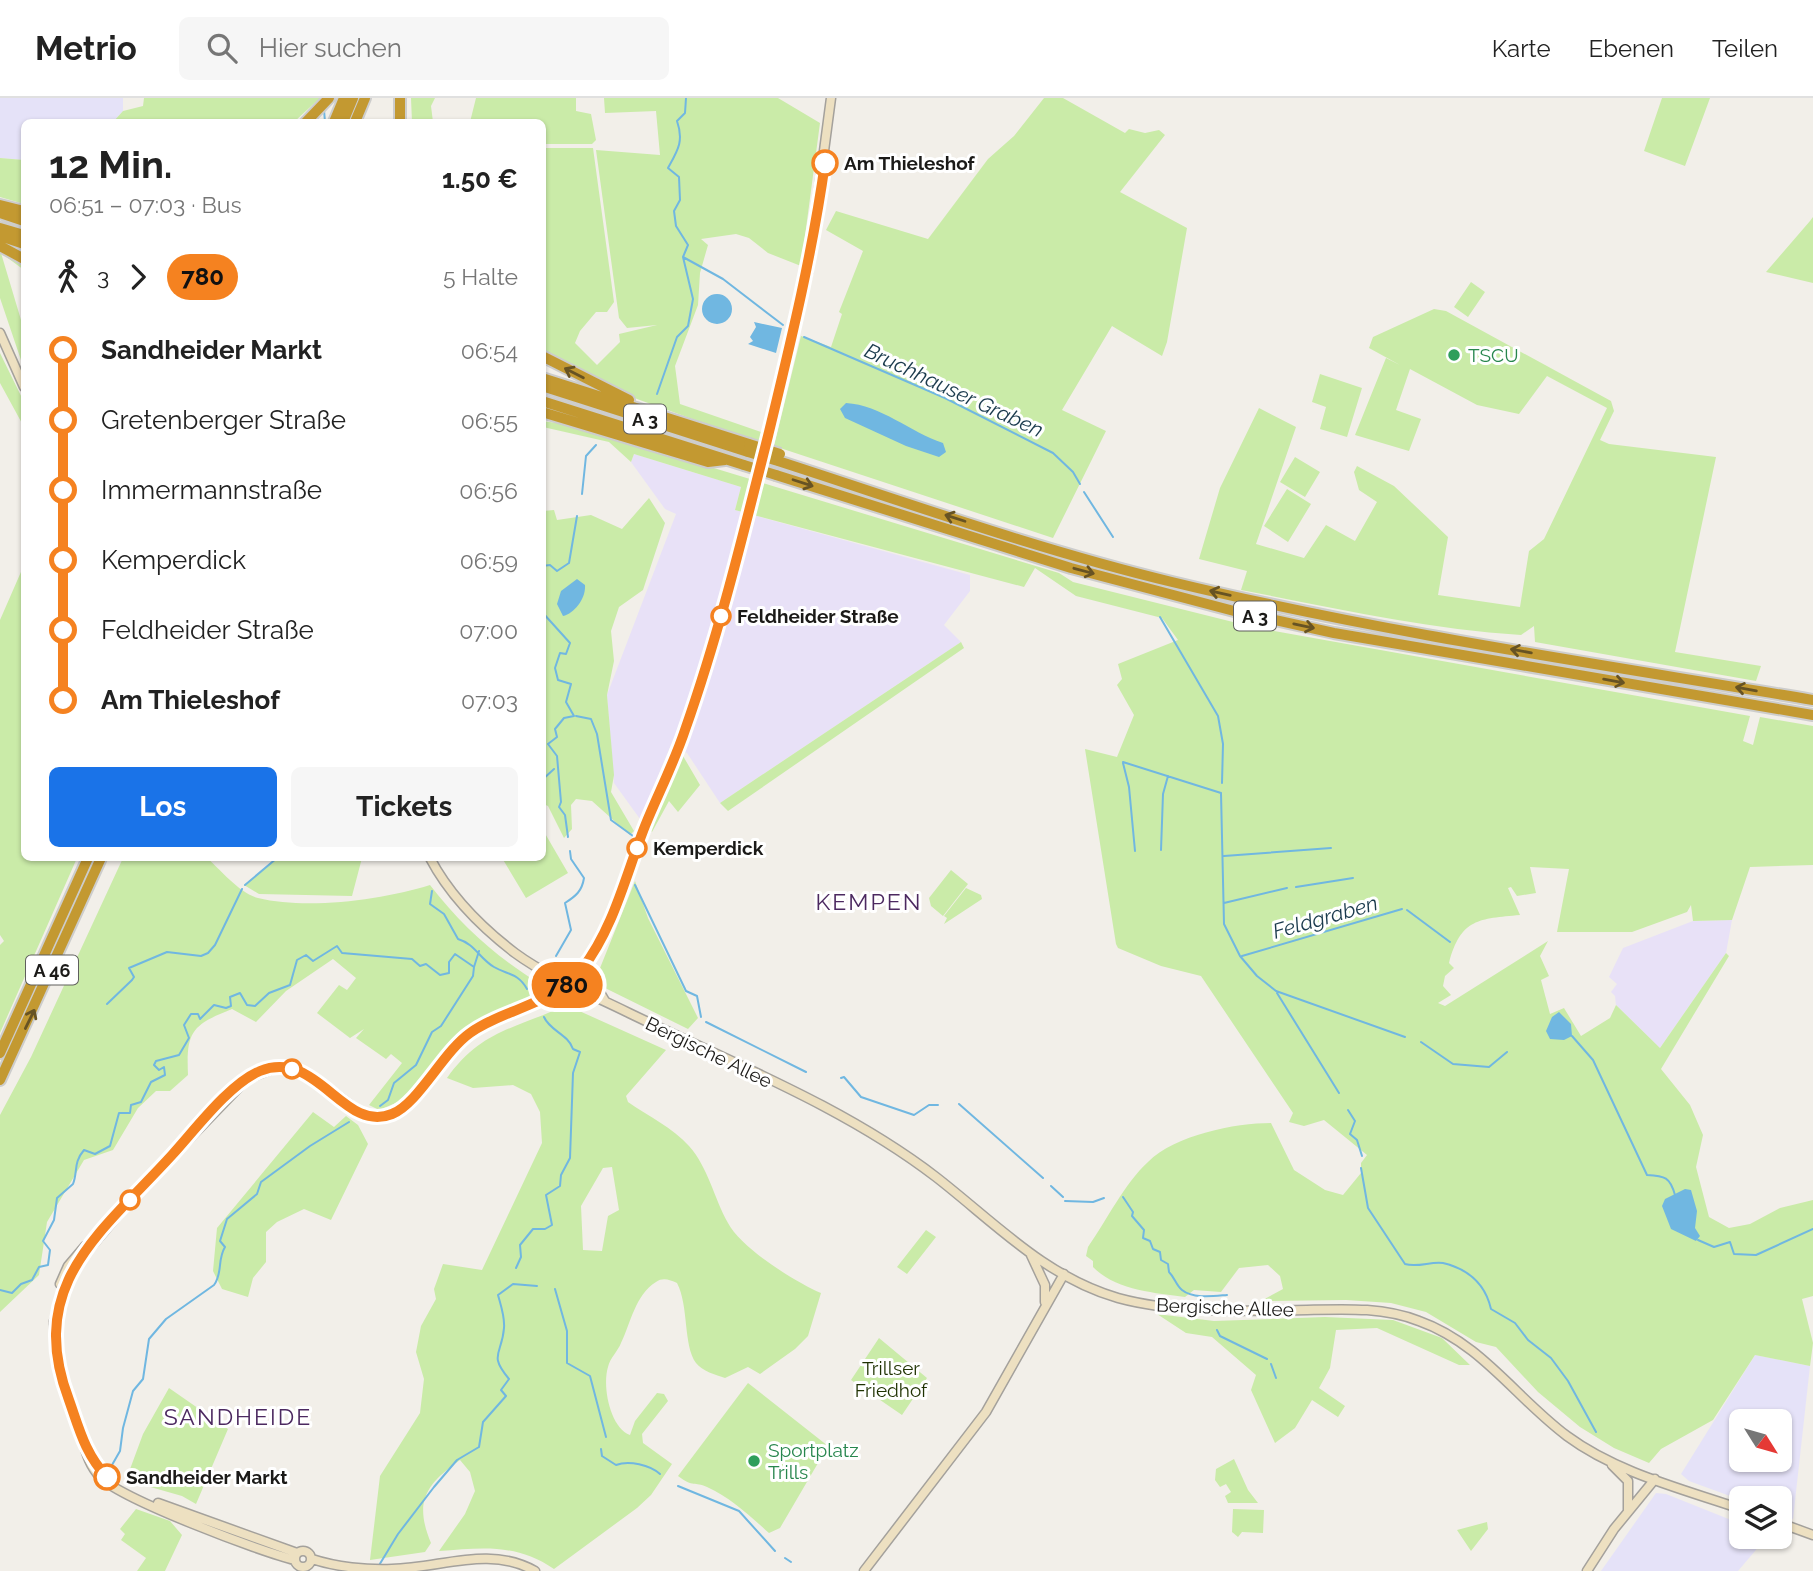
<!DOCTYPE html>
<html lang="de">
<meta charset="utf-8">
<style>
body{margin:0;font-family:Raleway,sans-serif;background:#f6f6f6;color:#222;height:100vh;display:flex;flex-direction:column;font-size:26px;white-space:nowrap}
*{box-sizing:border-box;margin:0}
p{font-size:23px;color:#767676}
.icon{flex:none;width:38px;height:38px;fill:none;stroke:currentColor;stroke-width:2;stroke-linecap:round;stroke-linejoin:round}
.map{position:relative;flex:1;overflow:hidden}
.details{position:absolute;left:21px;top:21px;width:525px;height:742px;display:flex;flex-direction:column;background:#fff;border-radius:10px;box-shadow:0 2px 5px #0004}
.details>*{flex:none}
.badge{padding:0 14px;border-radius:23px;font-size:24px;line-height:46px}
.needle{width:46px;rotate:127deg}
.buttons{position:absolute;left:1729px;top:1311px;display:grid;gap:14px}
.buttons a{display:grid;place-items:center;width:63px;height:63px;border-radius:10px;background:#fff;box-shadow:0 2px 5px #0004;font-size:35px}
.map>.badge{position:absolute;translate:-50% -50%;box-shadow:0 0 0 4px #fff}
.legs{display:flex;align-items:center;gap:10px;height:77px;padding:0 28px;font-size:23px}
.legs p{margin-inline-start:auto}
.summary{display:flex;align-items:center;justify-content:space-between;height:119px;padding:0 28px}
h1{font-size:38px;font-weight:700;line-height:52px}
.button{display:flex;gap:14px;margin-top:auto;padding:14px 28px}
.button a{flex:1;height:80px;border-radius:10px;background:#1a73e8;color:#fff;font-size:28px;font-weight:700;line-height:80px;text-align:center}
.button a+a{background:#f6f6f6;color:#222}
ul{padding:0 28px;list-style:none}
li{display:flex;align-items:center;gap:24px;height:70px;font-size:26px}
li i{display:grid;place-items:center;width:10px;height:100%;margin:0 9px;background:currentColor}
li i::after{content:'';width:18px;height:18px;margin:-9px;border:5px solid;border-radius:50%;background:#fff}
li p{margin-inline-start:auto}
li:first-child i{background:linear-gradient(#0000 50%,currentColor 0)}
li:last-child i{background:linear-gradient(currentColor 50%,#0000 0)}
header{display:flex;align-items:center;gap:42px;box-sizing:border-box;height:98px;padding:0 35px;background:#fff;border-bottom:2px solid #e0e0e0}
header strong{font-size:33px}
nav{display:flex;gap:38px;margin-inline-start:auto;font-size:24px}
.search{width:490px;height:63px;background:#f6f6f6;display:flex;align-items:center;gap:18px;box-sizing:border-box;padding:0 24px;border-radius:10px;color:#767676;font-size:26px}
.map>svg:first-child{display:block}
</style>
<header>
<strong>Metrio</strong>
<div class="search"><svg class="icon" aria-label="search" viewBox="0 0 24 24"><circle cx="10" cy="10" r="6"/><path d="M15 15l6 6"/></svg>Hier suchen</div>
<nav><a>Karte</a><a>Ebenen</a><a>Teilen</a></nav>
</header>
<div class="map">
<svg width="1813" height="1473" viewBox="0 0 1813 1473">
<rect width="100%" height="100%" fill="#f2efe9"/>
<!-- commercial -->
<path fill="#e5e2f8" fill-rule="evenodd" d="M0 0H123V13L113 24H24V62L0 60Z
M1755 1257 1810 1268 1793 1421 1780 1416V1400L1741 1402 1689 1383 1681 1376ZM1741 1323H1780V1362H1741Z
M1656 1395 1666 1396 1741 1426V1438L1767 1439 1738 1473H1601Z"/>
<!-- industrial -->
<path fill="#e8e1f7" d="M634 356 741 389 735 412 970 477V493L944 527 961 544 720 705 687 655 671 647 640 721 614 685 607 597 676 416 665 411 631 364Z
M1732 822 1726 855 1660 950 1616 907 1615 898 1611 894 1617 886 1609 879 1623 850 1693 823Z"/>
<!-- green -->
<path fill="#caeba8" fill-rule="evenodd" d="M144 0H320L294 24H113L123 13 143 8Z
M411 0H435L431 8 433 24H412Z
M476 0H576V13L591 16 596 42 592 46H543L542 24H447H470Z
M604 0H778L820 25 801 168 768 155 749 140 736 136 701 141 708 147 700 175 698 207 675 268 680 306 761 334 759 345 637 301 543 252 542 50H593L614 204 607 214H596L580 233 575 245 597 267 620 244 619 236 657 227 627 230 619 220 596 52 660 57 656 13 605 15Z
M1044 0H1063L1125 35 1129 31 1145 35 1159 32 1165 37 1120 94 1187 130 1167 244 1162 258 1112 228 1062 312 1106 333 1053 440 774 348 801 238 831 249 842 216 839 214 863 153 826 132 836 113 928 141 988 61 1014 38Z
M1662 0H1710L1685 68 1644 53Z
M0 60 24 62V106L0 99Z
M1813 119V185L1766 174 1810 123Z
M0 153 24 166V172L1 155 24 232V271L0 200Z
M1471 184 1485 194 1468 219 1454 209Z
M1434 211 1446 213 1611 303 1614 313 1600 342 1609 346 1716 359 1675 554 1761 568 1756 583 1535 544 1534 528 1521 537C1426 531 1334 510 1241 492L1247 473 1199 461 1220 390 1259 310 1296 329 1256 446 1304 460 1326 427 1355 443 1377 404 1359 392 1354 374 1357 368 1394 388 1448 439 1438 497 1520 509 1529 453 1544 441 1607 310 1547 278 1519 316 1477 307 1410 271 1396 312 1421 321 1409 353 1355 337 1386 260 1400 267 1369 250 1373 239Z
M0 255 24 304V329L0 285Z
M1320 276 1362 290 1347 339 1320 331 1326 309 1312 304Z
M542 323 572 327 1059 475 1073 484 1257 530 1750 618 1743 643 1753 647 1760 619 1813 628V767L1750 769 1732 822 1693 823 1691 807 1687 814 1632 834H1557L1569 771 1530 769 1536 795 1517 798 1511 789 1508 790 1520 817C1479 821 1461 820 1449 865L1454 870 1445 878 1443 888 1451 897 1438 905 1445 908 1548 843 1540 858 1549 878 1541 882 1550 916 1564 910 1581 938 1610 920 1616 907 1660 950 1726 855 1729 858 1661 971 1690 1007 1703 1037 1696 1069 1709 1119 1729 1130 1750 1126 1780 1110 1813 1102V1198L1802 1201 1813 1245 1810 1268 1755 1257 1713 1322 1661 1351 1649 1365 1614 1350 1580 1329 1538 1294 1496 1249 1476 1244 1426 1214 1391 1205 1346 1202 1261 1203 1283 1191 1280 1178 1268 1167 1239 1170 1221 1194 1194 1192 1185 1199C1155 1195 1115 1192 1093 1169V1163L1086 1158 1088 1149C1107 1122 1124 1086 1148 1064 1175 1037 1235 1025 1271 1025L1294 1072 1325 1092 1343 1097 1361 1075V1065L1367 1057 1324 1022 1304 1028 1289 1024 1293 1015 1201 878 1161 868 1118 850 1116 846 1085 651 1117 659 1134 617 1117 587 1122 581 1118 566 1178 542 1162 520 1076 498 1035 470 1024 489 735 412 741 389 634 356 631 364 609 344 543 329Z
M1295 359 1320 374 1305 399 1280 384Z
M1287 391 1311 406 1288 444 1264 428Z
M649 400 665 425 643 492 619 509 611 533 614 563 607 597 614 677 611 694 634 733 630 737 592 703 576 701 571 707 572 731 564 740 548 708 543 706V413L554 412 557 422 591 417 622 431Z
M24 467V760H77L0 935V847L4 843 0 837V522Z
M961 544 964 550 728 713 720 705Z
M683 658 700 687 678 714 669 703 652 734 649 731Z
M543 732 568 775 526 800 502 760H542Z
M123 760H207C221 772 239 795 258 800 307 812 382 802 430 787 461 827 496 859 540 886L532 897 449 945 403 1002 379 1012 369 1007 402 965 391 956 386 961 356 940 364 931 350 940 317 915 339 887 347 892 356 880 333 861 286 893 256 924 232 911C192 927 186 933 188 977L170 993H156L138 1010 113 1052 84 1062 47 1124 39 1177 0 1214V1017L31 959Z
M278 760H362L352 798 259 796 244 787Z
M951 772 968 786 943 818 931 808 929 800Z
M635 783 648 820 698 920 688 931 603 889 596 880Z
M966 790 981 797 982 801 944 826 947 820 944 818Z
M566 907 666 952 626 998 628 1004C648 1018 673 1030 689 1048 708 1069 714 1100 728 1125 741 1150 795 1184 821 1195L808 1238 795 1251 760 1276 748 1269 725 1280C716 1277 702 1273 696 1265 683 1247 689 1208 677 1185 670 1182 663 1179 656 1184 635 1197 631 1225 621 1245 618 1253 610 1260 608 1269 602 1288 610 1330 630 1337L635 1323 657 1295 664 1296 668 1303 642 1336 643 1345 672 1366 651 1397 637 1410 554 1471C516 1445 482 1450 439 1453L465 1416 475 1393 470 1374 460 1362C425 1387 414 1404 431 1445L425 1454 370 1462 380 1378 420 1315 424 1281 416 1254 421 1228 436 1201 434 1191 443 1166 482 1172 542 1045 540 1014 531 996 513 987 473 990 447 980C482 931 516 931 566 907ZM612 1069 619 1112 608 1118 602 1153 583 1152 581 1108 603 1070Z
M313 1014 334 1029 346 1018 358 1027 368 1046 331 1122 304 1111 277 1124 266 1134V1164L253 1180 248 1199 222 1191 213 1173 217 1130Z
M926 1132 936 1139 907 1176 897 1169Z
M1157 1216 1214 1223 1325 1219 1393 1222 1442 1240 1470 1267H1459L1377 1230 1336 1232 1330 1270 1319 1290 1345 1308 1338 1319 1312 1302 1295 1330 1275 1345 1251 1292 1256 1277 1212 1239 1186 1235Z
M879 1240 927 1280 902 1317 851 1282Z
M748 1285 828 1348 780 1430 769 1435C750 1418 731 1400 707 1389 694 1383 694 1390 678 1378Z
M169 1290 228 1331 196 1406 182 1398 126 1382 143 1336Z
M1234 1361 1248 1392 1258 1405H1228L1225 1398 1231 1394 1226 1386 1220 1389 1215 1382 1216 1371Z
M136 1411 170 1423 182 1437 165 1473H137L146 1460 121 1442 125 1436 120 1431Z
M1233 1411 1264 1412 1263 1435 1242 1434 1238 1439 1232 1434Z
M1487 1424 1488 1431 1471 1453 1457 1432Z"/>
<!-- water -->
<path fill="#70b7e1" d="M702 211a15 15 0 1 1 30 0a15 15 0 1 1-30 0Z
M754 224 782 230 776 255 748 246 753 243 750 239 756 229Z
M846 305C881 307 910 334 943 345L946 354 939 359 906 348 845 320 840 311Z
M577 481 585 487C586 500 575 515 563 518L557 506 561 493Z
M1559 914 1571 926 1572 938 1564 942 1550 941 1546 933 1552 919Z
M1685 1091 1691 1092 1697 1113 1695 1130 1700 1138 1696 1143 1671 1131 1662 1108 1665 1101Z"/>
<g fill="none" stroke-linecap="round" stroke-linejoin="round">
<!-- stream -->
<path stroke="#70b7e1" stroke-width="2" d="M324 12 325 24
M683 159 723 181 783 227
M804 239 945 300 1053 355 1073 374 1080 386
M657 296 677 239 688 228 693 201 683 159 688 147 676 128 674 113 680 102 679 79 668 70C678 52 684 43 677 23L685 15 686 0
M1084 394 1113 439
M582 396 586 358 596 347
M542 468 550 467 557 473 569 465 577 418
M542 514 570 545 566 556 560 555 555 570 558 582 571 586 566 604 574 618 564 620 555 631 557 639 548 646 557 658 561 704 559 709 565 717 568 739
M1160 519 1218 618 1223 646 1222 685
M576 618 591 621 597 636 611 722 633 738
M1123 664 1221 695 1224 826 1240 858 1257 878 1276 893 1405 939
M1123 665 1129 689 1135 753
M542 682 554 671
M1161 752 1163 696 1168 678
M1224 758 1331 750
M245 787 277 760
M635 787 686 893 697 898 701 919
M1296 789 1353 780
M432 793 430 806 444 816 458 841C475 846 479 860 494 869 508 877 518 875 527 891
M1224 805 1287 790
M1407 812 1450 844
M556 858 571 832 565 805C576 798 582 793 584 780L571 761 570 753
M1242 858 1402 811
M1277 895 1339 995
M107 906 132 882 134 879 129 870 167 854 201 858 208 855 215 847 242 791
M706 924 806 974
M1572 938 1593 962 1647 1077C1665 1078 1670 1079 1675 1097
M1421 944 1453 966 1489 969 1507 954
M841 980 844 979 861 999 914 1017 929 1007H938
M959 1006 1043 1080
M380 1008 388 1002 394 985 416 967 432 934 441 928 473 878 474 869
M1348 1012 1355 1023 1350 1036 1357 1042 1362 1058
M1361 1070 1368 1110 1405 1166C1418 1170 1431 1163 1443 1165 1468 1171 1485 1185 1491 1211L1515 1225 1528 1242 1551 1260 1568 1283 1596 1334
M1051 1088 1063 1099
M1123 1099 1133 1114 1132 1118 1144 1132 1143 1140 1150 1143 1153 1151 1160 1154 1161 1162 1168 1166 1169 1174C1175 1180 1176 1187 1182 1192 1193 1201 1214 1198 1227 1197
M1065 1103 1093 1104 1104 1100
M1698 1142 1714 1149 1730 1144 1734 1156 1756 1157 1813 1131
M516 1170 521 1159 520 1147 533 1131H545L552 1127 546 1097 560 1088 561 1077 570 1060 573 975 580 954 573 951C568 936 550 933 544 919
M555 1191 567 1233V1265L590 1278 606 1339
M0 1192 12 1195 21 1186 32 1182 39 1169 48 1167 50 1152 43 1143 54 1122 57 1100 73 1086C78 1073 73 1065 84 1052L95 1056 110 1048 119 1015H130L131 1007 141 1004 151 984 165 977 164 969 159 972 154 967 156 963 179 957 189 940 184 927 191 916H198L200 921 214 907 226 910 231 908 230 899 240 895 247 907 255 908 269 895 290 887 297 862 306 857 313 863 337 848 342 855 412 861 420 868 426 866 440 877 449 875V864L455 856 474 869 479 853
M1217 1232 1220 1238 1267 1261
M1271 1266 1276 1280
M601 1351 602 1358 616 1367C629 1362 650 1367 660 1376
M112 1367 120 1353 123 1330 133 1293 143 1281 149 1241 166 1221 214 1187C223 1175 217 1162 225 1149L220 1143 227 1121 257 1096 261 1084 310 1048 349 1024
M678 1388 739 1413 775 1453
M785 1460 791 1464
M378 1469 398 1436 434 1389 457 1362 479 1349 483 1324 506 1298 501 1292 509 1281C488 1256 502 1257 504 1230 505 1219 501 1208 498 1197L513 1186 537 1188"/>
<defs>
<path id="secondary" d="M0 235 24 289
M430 760C450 798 481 829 515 855 549 880 591 896 629 915 732 965 845 1009 936 1079 994 1124 1045 1179 1118 1200 1177 1216 1245 1213 1307 1212 1345 1211 1383 1209 1419 1223 1481 1245 1516 1300 1567 1338 1617 1375 1683 1391 1741 1411
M588 862 592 881 605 903
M1031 1157 1045 1187V1204
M60 1186 68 1168 85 1148
M54 1223C55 1263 67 1294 79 1331 85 1349 87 1365 100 1379 121 1401 261 1454 295 1462
M54 1226 63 1191 75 1168 134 1098 247 981 275 970 292 971 313 979 365 1018H388L406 1007 452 950 469 935 570 886 588 862 608 825 678 652 711 553 752 404 808 174 831 0
M1612 1367 1628 1383V1412
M158 1405 297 1455
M1780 1425 1813 1437
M295 1461a8 8 0 1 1 16 0a8 8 0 1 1-16 0Z
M312 1461C336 1469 367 1472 392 1471 442 1470 488 1447 535 1473
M864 1473 986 1314 1064 1176
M1587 1473 1614 1431 1655 1381"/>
<path id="highway" d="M306 24 329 0
M334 24 344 0
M343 24 353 0
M355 24 365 0
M400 24V0
M0 107 24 113
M0 115 24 123
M0 130 24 137
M0 138 24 146
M0 148 24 161
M542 258 629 302
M542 280 749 346
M542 288 748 354
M542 303 744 367
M542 314 708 364 725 362
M778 363C908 405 1039 452 1172 484 1383 535 1599 566 1813 602
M776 377 1071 470 1234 513 1334 535 1813 617
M0 955 88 760
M0 982 101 760"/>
</defs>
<!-- secondary casing -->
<use href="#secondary" stroke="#a4a19c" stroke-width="11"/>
<!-- highway casing -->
<use href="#highway" stroke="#cdcdcc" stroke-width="14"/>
<!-- secondary -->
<use href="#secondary" stroke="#ede0c1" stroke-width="8"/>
<!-- highway -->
<use href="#highway" stroke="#c39931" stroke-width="10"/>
<defs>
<path id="highway-bridge" d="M749 346 780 356
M748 354 778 363
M744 367 776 377"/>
</defs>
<!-- highway-bridge casing -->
<use href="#highway-bridge" stroke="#cdcdcc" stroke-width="14" stroke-linecap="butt"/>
<!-- highway-bridge -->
<use href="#highway-bridge" stroke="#c39931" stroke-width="10"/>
</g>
<!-- one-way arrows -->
<defs><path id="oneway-shaft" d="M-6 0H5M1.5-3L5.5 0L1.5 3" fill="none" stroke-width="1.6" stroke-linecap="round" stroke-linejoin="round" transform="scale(1.75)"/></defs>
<g stroke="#675323">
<use href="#oneway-shaft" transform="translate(574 275) rotate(-153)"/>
<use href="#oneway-shaft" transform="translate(803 385) rotate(18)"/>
<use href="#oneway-shaft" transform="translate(955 420) rotate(-162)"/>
<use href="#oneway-shaft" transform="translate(1084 473) rotate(15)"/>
<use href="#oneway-shaft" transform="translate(1220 495) rotate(-167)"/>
<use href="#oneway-shaft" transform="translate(1304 528) rotate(12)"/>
<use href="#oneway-shaft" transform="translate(1521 553) rotate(-170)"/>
<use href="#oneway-shaft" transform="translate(1614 583) rotate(10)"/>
<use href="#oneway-shaft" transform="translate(1746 591) rotate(-170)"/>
<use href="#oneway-shaft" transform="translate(30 921) rotate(-64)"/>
</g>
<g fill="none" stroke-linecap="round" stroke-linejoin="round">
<defs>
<path id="line-1" d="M107 1379C85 1356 79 1330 69 1302 25 1186 101 1135 172 1057 195 1032 229 986 260 973 318 950 343 1036 392 1016 418 1006 443 954 470 935 505 910 554 907 582 871 614 830 626 776 645 728 658 696 674 665 685 632 719 536 743 437 768 338 790 247 812 158 825 65"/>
</defs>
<!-- line-1 casing -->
<use href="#line-1" stroke="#fff" stroke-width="16"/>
<!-- line-1 -->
<use href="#line-1" stroke="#f58220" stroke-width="10"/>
</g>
<!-- markers -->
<g fill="#fff" stroke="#f58220" stroke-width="3.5">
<circle cx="825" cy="65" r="12"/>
<circle cx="721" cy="518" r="9"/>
<circle cx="637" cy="750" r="9"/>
<circle cx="292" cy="971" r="9"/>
<circle cx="130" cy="1102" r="9"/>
<circle cx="107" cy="1379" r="12"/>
</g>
<g fill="#2e9e5b" stroke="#fff" stroke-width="2.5">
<circle cx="1454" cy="257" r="7"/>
<circle cx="754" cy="1363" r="7"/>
</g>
<g text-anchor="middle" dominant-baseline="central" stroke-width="6" stroke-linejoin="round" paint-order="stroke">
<!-- shield labels -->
<g fill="#fff" stroke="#5f5f5d" stroke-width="2">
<rect x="624" y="306.5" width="42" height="29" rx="5"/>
<rect x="1234" y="503.5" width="42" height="29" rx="5"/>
<rect x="26" y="857.5" width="52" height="29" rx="5"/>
</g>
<g font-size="18" font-weight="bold" fill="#1b1a18">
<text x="645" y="321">A 3</text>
<text x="1255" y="518">A 3</text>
<text x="52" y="872">A 46</text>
</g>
<!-- stop labels -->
<g font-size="19" font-weight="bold" fill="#1b1a18" stroke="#fff" text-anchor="start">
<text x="844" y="65">Am Thieleshof</text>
<text x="737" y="518">Feldheider Straße</text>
<text x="653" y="750">Kemperdick</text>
<text x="126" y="1379">Sandheider Markt</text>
</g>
<!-- leisure labels -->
<g font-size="19" fill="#27864d" stroke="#fff" text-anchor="start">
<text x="1468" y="257">TSCU</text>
<text x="768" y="1352">Sportplatz<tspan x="768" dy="22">Trills</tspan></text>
</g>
<!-- street labels -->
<g font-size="19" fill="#1b1a18" stroke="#fff">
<text transform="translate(709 954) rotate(26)">Bergische Allee</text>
<text transform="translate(1225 1209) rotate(2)">Bergische Allee</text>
</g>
<!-- park labels -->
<g font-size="19" fill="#1f3202" stroke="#fff">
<text x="891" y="1270">Trillser<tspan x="891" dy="22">Friedhof</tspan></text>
</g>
<!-- water labels -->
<g font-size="21" font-style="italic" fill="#1a3a4c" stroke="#fff">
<text transform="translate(954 292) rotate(25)">Bruchhauser Graben</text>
<text transform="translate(1325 819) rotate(-16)">Feldgraben</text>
</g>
<!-- quarter labels -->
<g font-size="23" letter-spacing="2" fill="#4c2960" stroke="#fff">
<text x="869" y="803">KEMPEN</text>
<text x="238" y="1318">SANDHEIDE</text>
</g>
</g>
</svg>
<div class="buttons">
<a><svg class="needle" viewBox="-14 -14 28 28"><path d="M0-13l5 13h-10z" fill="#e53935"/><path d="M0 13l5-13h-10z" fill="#767676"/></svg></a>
<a><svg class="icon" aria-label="layers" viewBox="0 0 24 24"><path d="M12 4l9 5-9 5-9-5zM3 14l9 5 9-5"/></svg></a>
</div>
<b class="badge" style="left:567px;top:887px;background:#f58220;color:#111">780</b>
<section class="details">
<div class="summary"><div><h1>12 Min.</h1><p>06:51 – 07:03 · Bus</p></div><b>1.50 €</b></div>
<div class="legs"><svg class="icon" aria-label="walk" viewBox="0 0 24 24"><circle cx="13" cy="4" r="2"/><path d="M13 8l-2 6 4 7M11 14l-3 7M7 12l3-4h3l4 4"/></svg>3<svg class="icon" aria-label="forward" viewBox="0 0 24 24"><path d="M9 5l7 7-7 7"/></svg><b class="badge" style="background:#f58220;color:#111">780</b><p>5 Halte</p></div>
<ul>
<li><i style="color:#f58220"></i><b>Sandheider Markt</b><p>06:54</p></li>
<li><i style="color:#f58220"></i><span>Gretenberger Straße</span><p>06:55</p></li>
<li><i style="color:#f58220"></i><span>Immermannstraße</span><p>06:56</p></li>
<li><i style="color:#f58220"></i><span>Kemperdick</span><p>06:59</p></li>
<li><i style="color:#f58220"></i><span>Feldheider Straße</span><p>07:00</p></li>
<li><i style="color:#f58220"></i><b>Am Thieleshof</b><p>07:03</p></li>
</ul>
<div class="button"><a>Los</a><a>Tickets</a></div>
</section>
</div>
